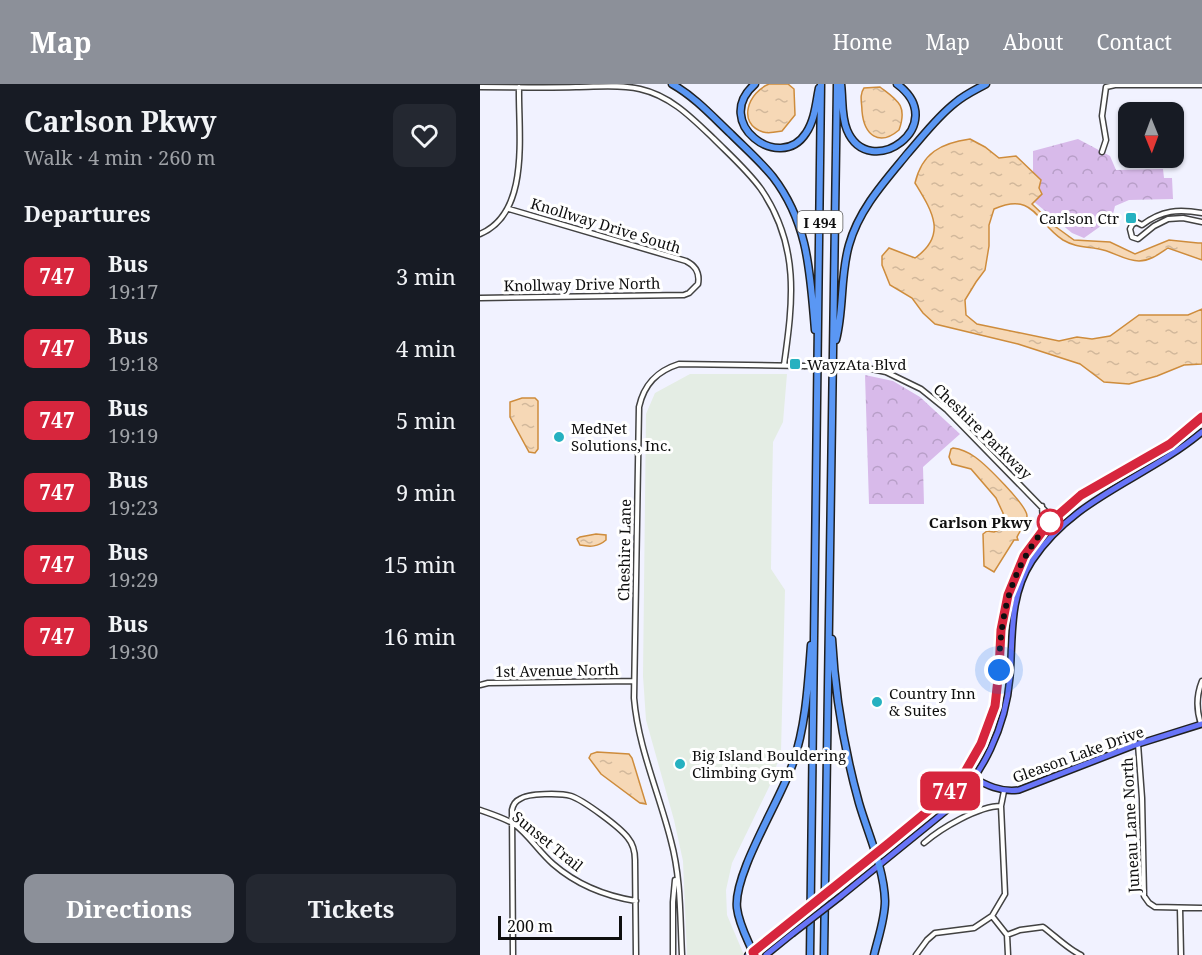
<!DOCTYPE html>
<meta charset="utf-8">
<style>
body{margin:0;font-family:"Noto Serif",serif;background:#242831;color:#f1f3f6;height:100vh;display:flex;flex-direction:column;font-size:22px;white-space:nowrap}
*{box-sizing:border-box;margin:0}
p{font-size:20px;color:#9ea1a6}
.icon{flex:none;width:33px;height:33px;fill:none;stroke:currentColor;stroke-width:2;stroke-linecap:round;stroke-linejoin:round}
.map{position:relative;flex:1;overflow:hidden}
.details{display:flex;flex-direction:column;background:#171b24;width:480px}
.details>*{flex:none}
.badge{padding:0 12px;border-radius:9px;font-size:21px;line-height:39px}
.needle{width:39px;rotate:179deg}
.tools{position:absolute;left:638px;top:18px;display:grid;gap:12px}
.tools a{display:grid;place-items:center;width:66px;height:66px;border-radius:12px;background:#171b24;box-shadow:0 2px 4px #0004;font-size:30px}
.scale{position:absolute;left:18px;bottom:15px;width:124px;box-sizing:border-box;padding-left:6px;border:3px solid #0f0f0f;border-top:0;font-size:16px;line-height:21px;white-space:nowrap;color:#0f0f0f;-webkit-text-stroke:4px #fff;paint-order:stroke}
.you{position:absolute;width:30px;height:30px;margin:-15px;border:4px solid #fff;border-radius:50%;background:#1a73e8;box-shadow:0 0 0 9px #1a73e833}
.map>.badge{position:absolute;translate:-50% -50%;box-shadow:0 0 0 3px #fff}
h2{padding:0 24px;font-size:22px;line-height:54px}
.round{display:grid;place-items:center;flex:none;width:63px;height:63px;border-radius:12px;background:#242831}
.summary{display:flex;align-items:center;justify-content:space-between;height:102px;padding:0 24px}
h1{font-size:28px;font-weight:700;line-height:45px}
.button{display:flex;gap:12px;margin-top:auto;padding:12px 24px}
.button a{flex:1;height:69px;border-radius:12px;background:#8c9099;color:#fff;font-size:24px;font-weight:700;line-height:69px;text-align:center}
.button a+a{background:#242831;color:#f1f3f6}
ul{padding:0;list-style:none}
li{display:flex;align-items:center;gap:18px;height:72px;padding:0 24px}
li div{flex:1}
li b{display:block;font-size:22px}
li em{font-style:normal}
li .badge{min-width:66px;font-weight:700;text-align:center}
header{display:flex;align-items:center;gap:36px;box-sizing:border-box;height:84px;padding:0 30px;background:#8c9099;color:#fff}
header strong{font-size:28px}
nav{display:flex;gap:33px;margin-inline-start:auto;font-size:21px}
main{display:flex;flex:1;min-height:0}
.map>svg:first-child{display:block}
</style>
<header>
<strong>Map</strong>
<nav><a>Home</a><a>Map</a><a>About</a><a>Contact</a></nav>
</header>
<main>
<section class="details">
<div class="summary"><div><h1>Carlson Pkwy</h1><p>Walk · 4 min · 260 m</p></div><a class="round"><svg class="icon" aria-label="heart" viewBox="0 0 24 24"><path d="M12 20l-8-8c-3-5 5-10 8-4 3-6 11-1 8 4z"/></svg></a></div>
<h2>Departures</h2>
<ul>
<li><span class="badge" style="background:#d7263d;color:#fff">747</span><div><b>Bus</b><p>19:17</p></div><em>3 min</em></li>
<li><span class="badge" style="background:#d7263d;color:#fff">747</span><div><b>Bus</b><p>19:18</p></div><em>4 min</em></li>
<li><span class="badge" style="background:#d7263d;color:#fff">747</span><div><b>Bus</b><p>19:19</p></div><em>5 min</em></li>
<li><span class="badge" style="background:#d7263d;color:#fff">747</span><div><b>Bus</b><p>19:23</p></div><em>9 min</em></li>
<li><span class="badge" style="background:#d7263d;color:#fff">747</span><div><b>Bus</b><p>19:29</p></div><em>15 min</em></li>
<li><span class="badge" style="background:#d7263d;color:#fff">747</span><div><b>Bus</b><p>19:30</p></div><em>16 min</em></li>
</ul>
<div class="button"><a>Directions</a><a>Tickets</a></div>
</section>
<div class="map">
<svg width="722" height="871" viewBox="0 0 722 871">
<defs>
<pattern id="park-crowns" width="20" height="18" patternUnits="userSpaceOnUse" patternTransform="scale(1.5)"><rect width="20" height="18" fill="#d8baea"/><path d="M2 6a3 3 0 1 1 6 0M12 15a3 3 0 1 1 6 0" fill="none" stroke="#b89fc8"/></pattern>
<pattern id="water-ripples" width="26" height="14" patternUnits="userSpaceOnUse" patternTransform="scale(1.5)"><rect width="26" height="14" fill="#f6d8b6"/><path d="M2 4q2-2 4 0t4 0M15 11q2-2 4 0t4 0" fill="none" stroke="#d2b89b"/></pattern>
</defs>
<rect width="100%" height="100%" fill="#f1f2ff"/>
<!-- industrial -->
<path fill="#e4ede4" d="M210 290H307L303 338 293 358 292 407 291 485 305 506 301 668 290 701 252 779 246 806 247 831 264 871H207L203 777 194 736 166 636 163 592 166 330 175 309Z"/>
<!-- park -->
<path fill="url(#park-crowns)" d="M598 55 630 72 636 86 683 85 684 94H692L693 115 649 116 635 122 632 134 604 154 592 149 553 117V67Z
M385 291 413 297 440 313 480 350 443 383 444 420H389Z"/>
<!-- water -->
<path fill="url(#water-ripples)" stroke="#ce8c3c" stroke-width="1.5" d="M289 0H308L314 5 315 31 302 47C296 48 289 50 283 48 256 39 269 8 289 0Z
M400 3C417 16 428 21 419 46 399 63 384 51 382 27 382 19 379 11 384 4Z
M490 55 505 63 519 74 536 72 561 96 559 104 562 110 552 120 576 143 594 156 630 158 655 170 689 156 718 159H722V176L688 164C679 170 670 177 659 177 645 177 632 167 619 165 604 162 597 164 583 156 556 139 555 107 514 125L509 141V162L505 186 496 198 485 216 486 231 497 240 579 257 597 253 612 255 630 252 659 231H708L722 225V280L704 281 677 292 649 300 624 298 600 280 538 260 455 240 443 229 432 214 410 201 402 181V172L409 164 435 174C468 151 452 127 435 99 442 69 461 59 490 55Z
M42 314H55L58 317V365L55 369 49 368 30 333V318Z
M473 364C481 365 488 368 495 373 505 380 547 421 547 432 547 439 540 446 537 453L538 456H534L514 488 504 482 503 450 507 447 514 448 522 445 524 439 523 429 516 414 491 385 472 380 469 373 471 365Z
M116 450 126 451V456C118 463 110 463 100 461L97 455 100 453Z
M117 668 149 670 152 674 166 720 160 719 121 690 109 674 111 670Z"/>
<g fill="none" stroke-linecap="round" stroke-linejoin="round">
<defs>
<path id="minor" d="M0 3C32 3 64 4 96 3 117 3 139 0 160 5 191 12 212 34 234 55 250 71 268 87 281 105 320 162 313 217 304 281
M622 68 626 56 622 32 626 3 635 1H722
M722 129C698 125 682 126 662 141L656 138 652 141 650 145 652 153 658 155 674 142 688 135 703 134 722 138
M0 150C51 129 38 48 39 3
M0 214 204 211 209 209 218 200C220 189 216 182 206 177L29 125
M363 282 387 284 406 288 441 305 467 326 581 443
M559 450 563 438 562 422
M0 601 8 599 154 597
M721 640C716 625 716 612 722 597
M658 660 662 714 664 812 669 819 675 823 722 824
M524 707 521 722 525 810 512 832 527 851 528 871
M0 726C11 730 24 734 34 740 49 751 59 768 73 780 96 800 125 812 156 817
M444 759C461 744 499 722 521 722
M700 824 701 871
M527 851 540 846 563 843C574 851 589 866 601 871
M33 871 32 726C33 721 35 717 40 715 48 709 81 709 91 712 103 716 140 743 148 754 153 760 155 767 155 776L156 871
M193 871V818L195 796
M202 871C200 832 201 794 191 757 179 709 158 663 154 614L159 323C164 300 177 287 199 280L324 282
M436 871 447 856 455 849 494 844 512 832"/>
<path id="major" d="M484 689C503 699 518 709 539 706L655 661 722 640
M361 797C429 744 507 695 518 602 520 584 519 566 521 548 523 521 533 490 547 467 590 399 666 385 722 333
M361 812 467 726C503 691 526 643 530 593 533 553 529 512 552 477 594 413 666 395 722 348
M268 871 313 836
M286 871 312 850"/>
<path id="highway" d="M192 0C215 13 232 32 251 50 265 64 281 78 293 93 329 140 330 190 335 246
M275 0C231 38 300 90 326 49 335 36 336 18 339 4
M361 0C363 15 361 32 367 46 389 99 472 41 417 0
M356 256C364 225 360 192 369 161 379 125 405 97 428 69 443 52 457 33 475 19 484 11 495 6 506 0
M352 555C355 610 364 665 379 719 388 750 404 784 405 817 405 835 398 854 394 871
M274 871C268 856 259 841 257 824 253 790 301 715 313 679 326 641 328 600 331 561
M330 871 341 0
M344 871 357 0"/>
</defs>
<!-- minor casing -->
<use href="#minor" stroke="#424242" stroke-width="7"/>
<!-- major casing -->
<use href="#major" stroke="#202020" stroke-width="8"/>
<!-- highway casing -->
<use href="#highway" stroke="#202020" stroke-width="9"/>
<!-- minor -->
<use href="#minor" stroke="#fff" stroke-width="4"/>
<!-- major -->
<use href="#major" stroke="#6875f8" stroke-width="5"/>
<!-- highway -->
<use href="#highway" stroke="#5a97f4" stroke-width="6"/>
<defs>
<path id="minor-bridge" d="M324 282H363"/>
<path id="major-bridge" d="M313 836 361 797
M312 850 361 812"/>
</defs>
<!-- minor-bridge casing -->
<use href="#minor-bridge" stroke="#424242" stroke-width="7" stroke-linecap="butt"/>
<!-- major-bridge casing -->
<use href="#major-bridge" stroke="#202020" stroke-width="8" stroke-linecap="butt"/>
<!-- minor-bridge -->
<use href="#minor-bridge" stroke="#fff" stroke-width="4"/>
<!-- major-bridge -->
<use href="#major-bridge" stroke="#6875f8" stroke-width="5"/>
</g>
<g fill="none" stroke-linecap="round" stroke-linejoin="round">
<defs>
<path id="line" d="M274 871 273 868 409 759 461 716 481 695 501 660 515 622 519 586 521 546 528 511 544 472 567 441 601 411 690 360 722 333"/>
</defs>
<!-- line casing -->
<use href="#line" stroke="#fff" stroke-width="14"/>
<!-- line -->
<use href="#line" stroke="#d7263d" stroke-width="9"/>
<!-- walk -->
<path stroke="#0f0f0f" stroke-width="6" stroke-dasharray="0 10.8" d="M519 586C520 528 531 483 570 438"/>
</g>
<!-- markers -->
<g fill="#26b1c0" stroke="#fff" stroke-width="2">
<rect x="645" y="128" width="12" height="12" rx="3"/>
<rect x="309" y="274" width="12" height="12" rx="3"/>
<circle cx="79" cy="353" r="6"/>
<circle cx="397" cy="618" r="6"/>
<circle cx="200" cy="680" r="6"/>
</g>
<circle fill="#fff" stroke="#d7263d" stroke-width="3" cx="570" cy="438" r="12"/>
<g text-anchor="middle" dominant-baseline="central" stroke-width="6" stroke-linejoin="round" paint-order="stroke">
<!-- shield labels -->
<rect fill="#fff" stroke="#575757" stroke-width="1.5" x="317.5" y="127" width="45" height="22" rx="4.5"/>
<g font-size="14" font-weight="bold" fill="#0f0f0f">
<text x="340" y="138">I 494</text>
</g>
<!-- poi labels -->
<g font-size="15" fill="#0f0f0f" stroke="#fff" text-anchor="start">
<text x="639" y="134" text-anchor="end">Carlson Ctr</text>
<text x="327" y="280">WayzAta Blvd</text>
<text x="91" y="344">MedNet<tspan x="91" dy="17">Solutions, Inc.</tspan></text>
<text x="409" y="609">Country Inn<tspan x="409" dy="17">&amp; Suites</tspan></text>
<text x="212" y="671">Big Island Bouldering<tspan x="212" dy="17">Climbing Gym</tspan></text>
</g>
<!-- street labels -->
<g font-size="15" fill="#0f0f0f" stroke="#fff">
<text transform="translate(126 141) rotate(17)">Knollway Drive South</text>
<text transform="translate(102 200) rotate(-1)">Knollway Drive North</text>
<text transform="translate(503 347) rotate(44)">Cheshire Parkway</text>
<text transform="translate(144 466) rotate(-89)">Cheshire Lane</text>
<text transform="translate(77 586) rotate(-1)">1st Avenue North</text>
<text transform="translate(598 670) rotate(-20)">Gleason Lake Drive</text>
<text transform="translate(650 741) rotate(-93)">Juneau Lane North</text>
<text transform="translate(68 757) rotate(39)">Sunset Trail</text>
</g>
<!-- stop labels -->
<g font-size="15" font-weight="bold" fill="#0f0f0f" stroke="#fff" text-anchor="end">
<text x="552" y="438">Carlson Pkwy</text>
</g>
</g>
</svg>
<div class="tools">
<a><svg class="needle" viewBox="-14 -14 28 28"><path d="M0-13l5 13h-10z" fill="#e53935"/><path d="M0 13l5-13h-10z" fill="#9ea1a6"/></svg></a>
</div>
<div class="scale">200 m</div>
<div class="you" style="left:519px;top:586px"></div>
<b class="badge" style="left:470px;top:707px;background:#d7263d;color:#fff">747</b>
</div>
</main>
